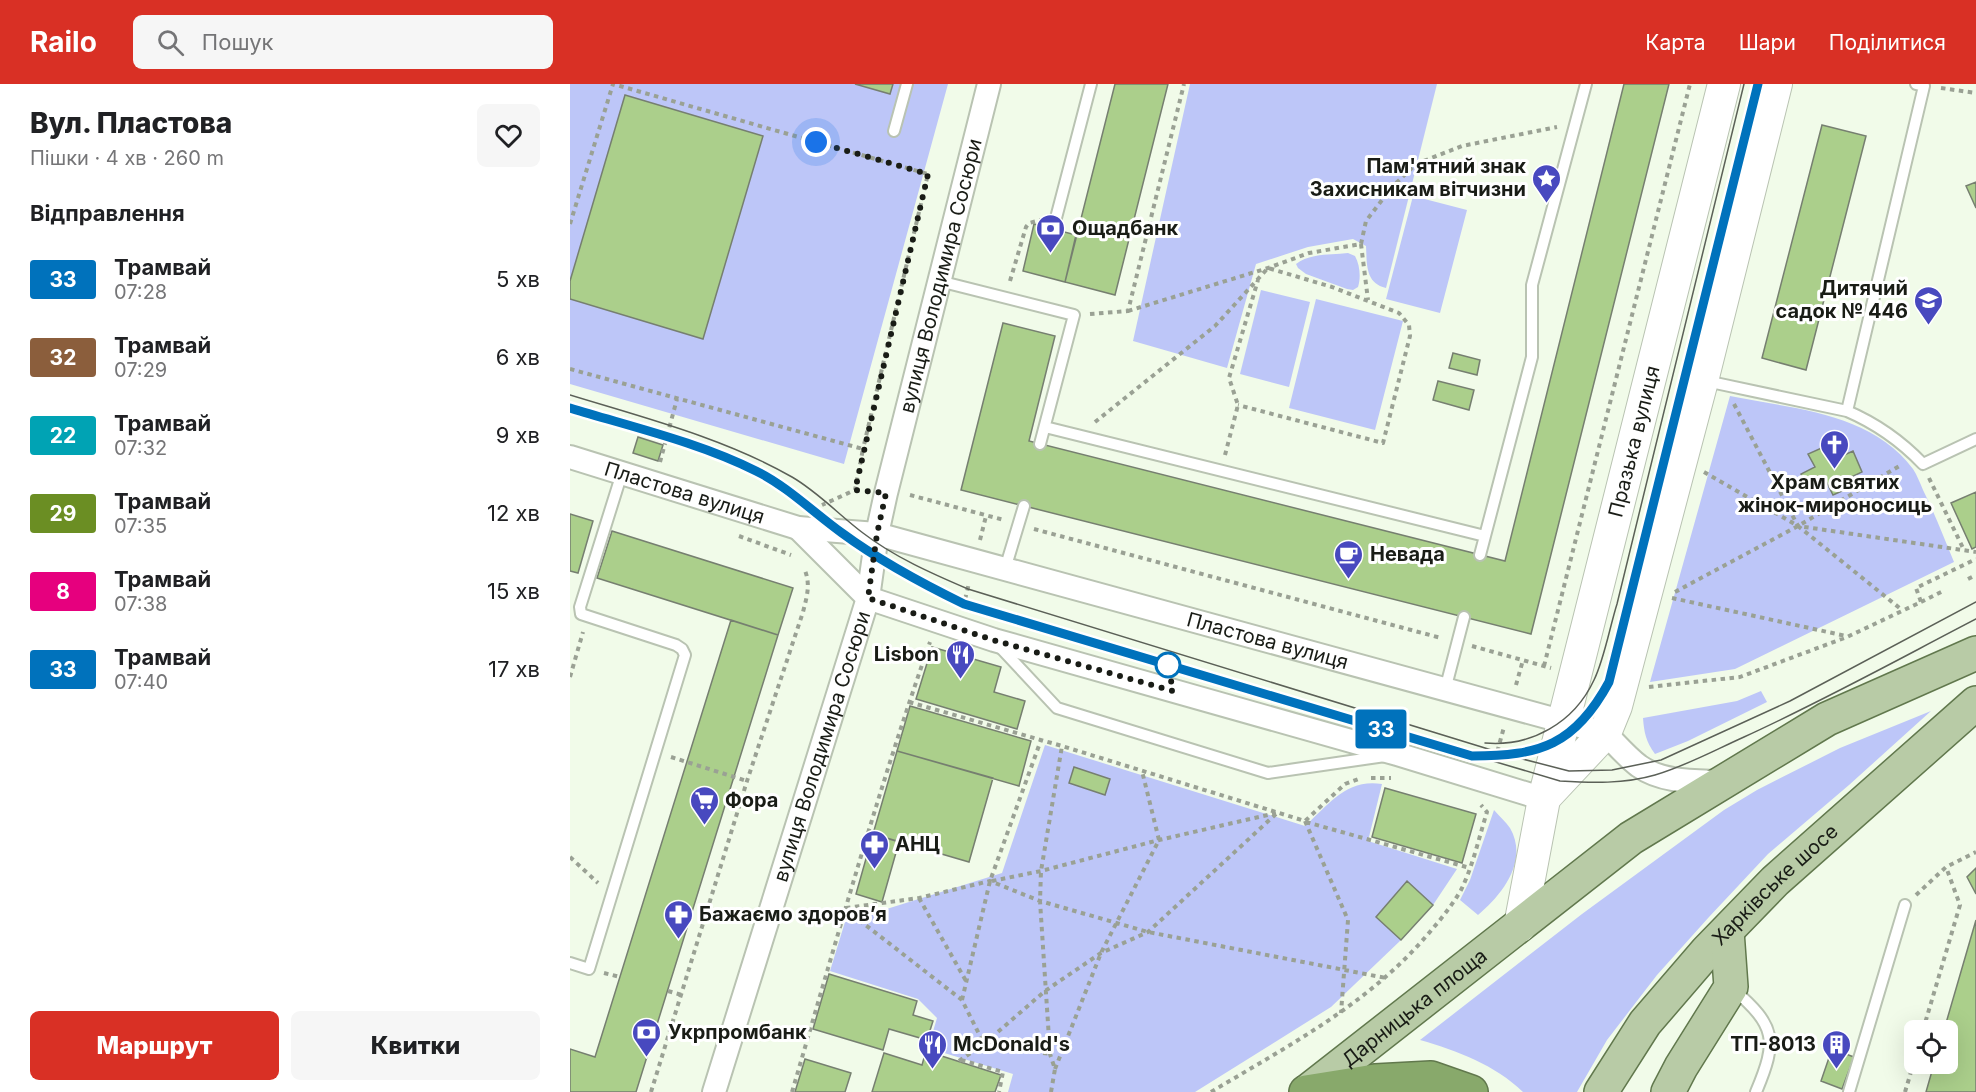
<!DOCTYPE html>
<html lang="uk">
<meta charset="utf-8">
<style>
body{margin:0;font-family:Inter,sans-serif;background:#f6f6f6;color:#202124;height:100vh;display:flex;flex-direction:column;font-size:22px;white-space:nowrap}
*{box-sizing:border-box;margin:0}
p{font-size:20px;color:#757577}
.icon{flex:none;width:33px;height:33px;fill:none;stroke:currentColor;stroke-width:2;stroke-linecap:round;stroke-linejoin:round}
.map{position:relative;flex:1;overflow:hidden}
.sheet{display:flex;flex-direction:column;background:#fff;width:570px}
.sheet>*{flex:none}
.badge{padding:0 12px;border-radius:4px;font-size:21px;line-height:39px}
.tools{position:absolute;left:1334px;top:936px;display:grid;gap:12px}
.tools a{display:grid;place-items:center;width:54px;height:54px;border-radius:9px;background:#fff;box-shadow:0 6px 24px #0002;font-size:30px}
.you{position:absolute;width:30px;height:30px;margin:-15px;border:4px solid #fff;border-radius:50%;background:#1a73e8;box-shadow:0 0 0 9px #1a73e833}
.map>.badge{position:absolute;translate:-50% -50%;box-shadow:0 0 0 3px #fff}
h2{padding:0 30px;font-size:22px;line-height:54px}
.round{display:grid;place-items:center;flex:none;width:63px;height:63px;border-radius:9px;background:#f6f6f6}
.overview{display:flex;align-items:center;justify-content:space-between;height:102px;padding:0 30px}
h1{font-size:28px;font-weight:800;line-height:45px}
.action{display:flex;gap:12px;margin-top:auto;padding:12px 30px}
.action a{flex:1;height:69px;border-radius:9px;background:#d93025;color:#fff;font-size:24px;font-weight:800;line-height:69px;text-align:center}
.action a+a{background:#f6f6f6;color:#202124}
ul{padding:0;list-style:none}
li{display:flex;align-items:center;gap:18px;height:78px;padding:0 30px}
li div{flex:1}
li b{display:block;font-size:22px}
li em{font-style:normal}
li .badge{min-width:66px;font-weight:700;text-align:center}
header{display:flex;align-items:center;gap:36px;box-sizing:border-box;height:84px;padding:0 30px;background:#d93025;color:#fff}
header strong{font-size:28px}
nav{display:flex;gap:33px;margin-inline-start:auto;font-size:21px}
.search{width:420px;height:54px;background:#f6f6f6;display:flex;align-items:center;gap:15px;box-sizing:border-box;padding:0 21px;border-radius:9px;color:#757577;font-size:22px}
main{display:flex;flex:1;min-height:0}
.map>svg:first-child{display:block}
</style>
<header>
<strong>Railo</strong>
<div class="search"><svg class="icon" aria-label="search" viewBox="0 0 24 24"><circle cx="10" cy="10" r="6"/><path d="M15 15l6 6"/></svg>Пошук</div>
<nav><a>Карта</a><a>Шари</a><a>Поділитися</a></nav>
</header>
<main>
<section class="sheet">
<div class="overview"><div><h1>Вул. Пластова</h1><p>Пішки · 4 хв · 260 m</p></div><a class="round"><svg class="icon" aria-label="heart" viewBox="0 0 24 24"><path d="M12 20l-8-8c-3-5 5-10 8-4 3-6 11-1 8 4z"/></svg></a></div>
<h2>Відправлення</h2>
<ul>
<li><span class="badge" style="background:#0072bc;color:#fff">33</span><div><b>Трамвай</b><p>07:28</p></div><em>5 хв</em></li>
<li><span class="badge" style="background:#8b5e3c;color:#fff">32</span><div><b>Трамвай</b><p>07:29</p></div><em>6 хв</em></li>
<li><span class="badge" style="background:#00a3b4;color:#fff">22</span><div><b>Трамвай</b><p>07:32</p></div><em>9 хв</em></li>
<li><span class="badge" style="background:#6b8e23;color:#fff">29</span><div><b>Трамвай</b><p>07:35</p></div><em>12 хв</em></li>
<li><span class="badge" style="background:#e6007e;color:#fff">8</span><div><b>Трамвай</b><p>07:38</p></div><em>15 хв</em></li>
<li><span class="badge" style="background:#0072bc;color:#fff">33</span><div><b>Трамвай</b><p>07:40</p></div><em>17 хв</em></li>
</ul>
<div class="action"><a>Маршрут</a><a>Квитки</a></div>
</section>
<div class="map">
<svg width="1406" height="1008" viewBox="0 0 1406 1008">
<rect width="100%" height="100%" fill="#f1fbe9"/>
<!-- green -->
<path fill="#bdc6f8" d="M0 0H378L274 380 0 300Z
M620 0H867L816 204C795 199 797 180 796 162L783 155 738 163 686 180 657 284 563 257Z
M843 112 897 126 870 229 816 215Z
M778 169 785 172C790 181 791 194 788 203L783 206 777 205 736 190 728 184 726 180C740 169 761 171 778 169Z
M691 206 740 218 719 303 670 290Z
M746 215 833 237 805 346 719 324Z
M1160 312C1223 325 1301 328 1343 385 1347 391 1350 399 1353 406 1365 430 1374 454 1384 478L1165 585 1080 598Z
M1191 607 1197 618 1118 657 1085 670C1076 658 1074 648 1073 634L1167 617Z
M1361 627 1279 701 1198 770 1139 833 1087 891 1037 956 1007 1008H953C925 981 888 967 850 956L1012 830 1154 726 1187 706 1270 664Z
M475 661 735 742C758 721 777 694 812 700L798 757 887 785 863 821 837 797 806 833 831 856 761 923 625 1008H438L443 990 358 964 367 934 348 915 260 887 275 838 432 789Z
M924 726C929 732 936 738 940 744 959 777 932 811 908 831L890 816 900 796Z"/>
<!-- building -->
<path fill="#abcf8b" stroke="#767f70" stroke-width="1.5" d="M285 0H323L320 10Z
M545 0H598L545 211 495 198Z
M1054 0H1099L961 550 391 406 433 239 485 252 459 357 935 477Z
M55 11 193 52 133 255 0 215V197Z
M1252 41 1296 52 1236 286 1192 274Z
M1406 98V124L1396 102Z
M464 140 506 151 495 198 453 187Z
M883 269 910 276 907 291 879 284Z
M868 297 904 306 899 326 863 316Z
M68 353 93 361 88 377 63 369Z
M1265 358 1272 372 1283 367 1292 388 1275 396 1279 404 1263 411 1257 399 1239 407 1231 390 1245 383 1238 370Z
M1406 408V463L1402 465 1381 419Z
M0 430 23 437 8 489 0 487Z
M42 447 223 504 208 551 27 494Z
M161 536 208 551 66 1008H0V965L25 973Z
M362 563 431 583 424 608 455 617 447 645 346 615Z
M340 622 461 657 449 702 327 667Z
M327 667 423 694 399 778 303 750Z
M504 683 540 695 535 711 499 699Z
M815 704 906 730 892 779 802 753Z
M303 750 329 758 312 818 286 810Z
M1406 784V810L1397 793Z
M837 797 863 821 831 856 806 833Z
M1406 836V1008H1356L1364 980H1377V946H1374Z
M259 890 347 917 343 931 363 937 357 956 319 945 313 966 243 945Z
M1262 965 1284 973 1272 1005 1251 997Z
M356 967 431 991 425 1008H302L314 969 352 981Z
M235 975 281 989 275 1008H225Z"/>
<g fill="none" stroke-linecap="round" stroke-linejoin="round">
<defs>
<path id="lane" d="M324 47 337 0
M486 134 521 0
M369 197 504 231 470 360
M1136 297 1277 327C1305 339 1331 357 1353 380L1406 355
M1277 327 1354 2 1346 0
M475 343 915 452 962 273V201L1016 0
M910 471 915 452
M435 485 454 422
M430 563 487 624 698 689 815 672
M875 606 894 533
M0 879 19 885 115 571 112 565 106 561 11 530 10 523 52 389
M1163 905C1206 942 1208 956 1186 1008
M1279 1008 1335 821"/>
<g id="street">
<path id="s1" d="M0 373 228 444 307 450 1035 649C1046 660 1057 673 1069 682 1093 699 1125 697 1152 698"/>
<path d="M228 444 298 514 424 556 827 670 974 715"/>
<path id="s2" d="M144 1008 298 514 307 450 316 409 419 0"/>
</g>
<g id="secondary">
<path d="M976 712 1035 649 1046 622 1132 297 1206 0"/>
<path id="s3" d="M950 842 974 715 1154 0"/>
</g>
<g id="primary">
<path id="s4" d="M738 1007 1061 754 1257 635 1406 569"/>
<path id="s5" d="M1031 1008 1075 939 1137 867 1205 797 1406 619"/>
<path d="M1098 1008 1111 983 1161 903 1157 847"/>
</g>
<path id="highway" d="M736 1008 805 997 861 994 901 1008"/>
</defs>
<!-- lane casing -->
<use href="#lane" stroke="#b9c3b2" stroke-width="14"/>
<!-- street casing -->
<use href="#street" stroke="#b9c3b2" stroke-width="26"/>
<!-- secondary casing -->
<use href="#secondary" stroke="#b9c3b2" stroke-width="34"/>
<!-- primary casing -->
<use href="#primary" stroke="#61784d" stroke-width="36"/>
<!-- highway casing -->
<use href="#highway" stroke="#61784d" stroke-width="36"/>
<!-- path -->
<path stroke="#9aa194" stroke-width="4" stroke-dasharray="4.5 4.5" stroke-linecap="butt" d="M1371 4 1406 9
M0 140 43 0 358 90 293 365
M791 160 798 216
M440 197 456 143 459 139 471 136
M558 227 698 184 739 169 791 160 796 137 822 103 846 80 892 62 987 43
M520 230 558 227 614 0
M0 285 293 365 285 406 252 421
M1164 320 1228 442 1406 468
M525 338 645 242 698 184 762 203 829 229 839 241 840 252 813 359 668 321
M655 371 668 321 659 294 688 196
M90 378 107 315
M1134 388 1228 442 1332 526
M1359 394 1394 466
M285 406 293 407
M340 411 434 436
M464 445 871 554
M169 452 221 471
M410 456 416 432
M1398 495 1406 491
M1105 508 1228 442 1331 381
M1102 514 1276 552
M1351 518 1373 507
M393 524 399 499
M902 562 981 584
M974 582 1120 0
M0 593 13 548
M946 601 953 576
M1079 603 1170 593 1277 553 1351 518 1346 504 1406 475
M339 618 492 662 735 737 775 700 791 694
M101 673 177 697
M925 676 934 643
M801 694H821
M735 737 778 836 771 929
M736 738 900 784
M0 773 28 799
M422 797 471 787 589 756 706 729
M1346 811 1376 783 1406 768
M349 814 396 897
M276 824 349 814 420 797 470 817 578 848 816 894
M275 825 392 916 414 960 475 907 531 869 578 848 707 729
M34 889 50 893
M98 907 112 911
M392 916 420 797 471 656
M1353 946 1390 821 1376 783
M391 976 433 988 429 1008
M389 977 414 960 480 970
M485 985 531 869 589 756 572 687
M81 1008 177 697 233 528C237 512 241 500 234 484
M222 1008C266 858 308 706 360 558
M481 1008 485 985 480 970 470 817 471 787 492 662
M641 1008C716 963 793 923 852 857 866 841 880 825 891 806 903 782 909 753 917 728L911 721
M1335 1008 1344 978"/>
<!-- lane -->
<use href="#lane" stroke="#fff" stroke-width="10"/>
<!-- street -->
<use href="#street" stroke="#fff" stroke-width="22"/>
<!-- secondary -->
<use href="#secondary" stroke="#fff" stroke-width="32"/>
<!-- primary -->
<use href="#primary" stroke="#b8cba6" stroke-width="33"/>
<!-- highway -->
<use href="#highway" stroke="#88a96b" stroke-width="33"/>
<!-- tram -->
<path stroke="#5b6057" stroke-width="1.5" d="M0 311C75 334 154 354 222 393 248 408 269 431 293 449 324 473 363 490 398 505L941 672 999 687 1042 686 1091 676 1220 617 1406 518
M0 324 130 364 188 388 304 472 349 498 394 520 990 697C1022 699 1054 700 1085 691 1116 682 1145 666 1174 653 1253 617 1329 575 1406 535
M915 659C961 663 1004 639 1024 596 1034 576 1040 542 1047 520L1174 0
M945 671C992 661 1016 641 1039 598L1188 0"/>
</g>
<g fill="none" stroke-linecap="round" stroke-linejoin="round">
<defs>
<path id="line" d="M0 324C62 343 128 358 186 387 217 402 244 429 272 449 310 477 351 499 394 520L902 672C970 672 1005 661 1039 598L1188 0"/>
</defs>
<!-- line casing -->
<use href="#line" stroke="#fff" stroke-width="14"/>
<!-- line -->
<use href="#line" stroke="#0072bc" stroke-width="9"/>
<!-- walk -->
<path stroke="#191c16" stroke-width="6" stroke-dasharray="0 10.8" d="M246 58 358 90 285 406 316 409 307 450 298 514 423 556 603 607 598 581"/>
</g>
<!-- icons -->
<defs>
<symbol id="sight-pin" viewBox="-11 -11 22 30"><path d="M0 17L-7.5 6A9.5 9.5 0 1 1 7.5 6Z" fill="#4849bf" stroke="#fff"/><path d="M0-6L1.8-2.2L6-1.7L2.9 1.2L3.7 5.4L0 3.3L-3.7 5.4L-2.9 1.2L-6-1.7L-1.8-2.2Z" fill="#fff"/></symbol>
<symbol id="bank-pin" viewBox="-11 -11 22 30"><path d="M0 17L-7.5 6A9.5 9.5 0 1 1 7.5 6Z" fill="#4849bf" stroke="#fff"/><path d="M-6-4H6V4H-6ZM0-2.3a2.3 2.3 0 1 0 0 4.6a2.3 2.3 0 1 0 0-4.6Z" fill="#fff"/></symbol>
<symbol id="school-pin" viewBox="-11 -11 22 30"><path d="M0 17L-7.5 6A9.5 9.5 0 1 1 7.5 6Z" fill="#4849bf" stroke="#fff"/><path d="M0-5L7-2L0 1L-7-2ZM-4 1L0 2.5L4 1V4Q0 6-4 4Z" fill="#fff"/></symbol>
<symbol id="church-pin" viewBox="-11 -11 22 30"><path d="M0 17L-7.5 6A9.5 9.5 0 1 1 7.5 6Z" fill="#4849bf" stroke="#fff"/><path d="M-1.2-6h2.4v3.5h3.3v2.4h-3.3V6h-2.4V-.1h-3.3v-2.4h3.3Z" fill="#fff"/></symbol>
<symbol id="cafe-pin" viewBox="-11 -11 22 30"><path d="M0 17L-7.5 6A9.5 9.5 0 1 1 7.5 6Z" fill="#4849bf" stroke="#fff"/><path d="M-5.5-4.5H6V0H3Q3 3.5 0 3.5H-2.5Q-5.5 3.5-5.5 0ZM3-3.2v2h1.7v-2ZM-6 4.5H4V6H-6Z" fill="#fff"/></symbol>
<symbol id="restaurant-pin" viewBox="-11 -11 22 30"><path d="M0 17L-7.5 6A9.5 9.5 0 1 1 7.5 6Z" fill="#4849bf" stroke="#fff"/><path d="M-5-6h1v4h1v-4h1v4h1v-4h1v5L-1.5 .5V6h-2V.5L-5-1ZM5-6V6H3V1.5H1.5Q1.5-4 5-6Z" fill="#fff"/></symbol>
<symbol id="supermarket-pin" viewBox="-11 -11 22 30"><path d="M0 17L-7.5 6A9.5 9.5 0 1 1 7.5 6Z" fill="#4849bf" stroke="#fff"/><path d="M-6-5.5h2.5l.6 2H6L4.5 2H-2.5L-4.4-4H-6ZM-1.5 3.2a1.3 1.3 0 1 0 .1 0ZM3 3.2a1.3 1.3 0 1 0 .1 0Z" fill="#fff"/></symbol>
<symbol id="pharmacy-pin" viewBox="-11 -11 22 30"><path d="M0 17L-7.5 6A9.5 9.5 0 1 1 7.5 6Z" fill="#4849bf" stroke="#fff"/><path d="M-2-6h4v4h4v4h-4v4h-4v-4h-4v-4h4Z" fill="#fff"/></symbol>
<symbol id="building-pin" viewBox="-11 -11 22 30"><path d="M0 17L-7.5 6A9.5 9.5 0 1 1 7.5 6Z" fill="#4849bf" stroke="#fff"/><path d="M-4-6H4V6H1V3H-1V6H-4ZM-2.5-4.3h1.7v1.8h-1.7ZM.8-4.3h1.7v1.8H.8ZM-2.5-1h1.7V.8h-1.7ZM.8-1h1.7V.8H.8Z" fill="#fff"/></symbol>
</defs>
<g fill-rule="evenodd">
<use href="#sight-pin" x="960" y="78" width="33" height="45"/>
<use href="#bank-pin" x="464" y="128" width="33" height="45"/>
<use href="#school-pin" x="1342" y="200" width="33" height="45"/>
<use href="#church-pin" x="1248" y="344" width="33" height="45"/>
<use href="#cafe-pin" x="762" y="454" width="33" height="45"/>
<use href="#restaurant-pin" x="374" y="554" width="33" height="45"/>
<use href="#supermarket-pin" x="118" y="700" width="33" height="45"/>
<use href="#pharmacy-pin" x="288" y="744" width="33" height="45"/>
<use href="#pharmacy-pin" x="92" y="814" width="33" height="45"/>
<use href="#bank-pin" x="60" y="932" width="33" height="45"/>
<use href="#restaurant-pin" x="346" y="944" width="33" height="45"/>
<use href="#building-pin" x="1250" y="944" width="33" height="45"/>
</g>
<!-- markers -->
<circle fill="#fff" stroke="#0072bc" stroke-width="3" cx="598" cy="581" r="12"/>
<g text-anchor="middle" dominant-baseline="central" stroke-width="6" stroke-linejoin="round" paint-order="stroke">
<!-- poi labels -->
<g font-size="20" font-weight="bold" fill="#191c16" stroke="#fff" text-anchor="start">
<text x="956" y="82" text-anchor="end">Пам'ятний знак<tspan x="956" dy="23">Захисникам вітчизни</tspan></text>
<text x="502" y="144">Ощадбанк</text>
<text x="1338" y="204" text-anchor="end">Дитячий<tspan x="1338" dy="23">садок № 446</tspan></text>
<text x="1265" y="398" text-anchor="middle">Храм святих<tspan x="1265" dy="23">жінок-мироносиць</tspan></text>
<text x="800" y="470">Невада</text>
<text x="369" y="570" text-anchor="end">Lisbon</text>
<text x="155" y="716">Фора</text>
<text x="325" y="760">АНЦ</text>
<text x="129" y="830">Бажаємо здоровʼя</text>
<text x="98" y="948">Укрпромбанк</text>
<text x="383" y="960">McDonald's</text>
<text x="1246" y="960" text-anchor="end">ТП-8013</text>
</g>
<!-- street labels -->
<g font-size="20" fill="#191c16" stroke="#fff">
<text stroke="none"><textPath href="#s2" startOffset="848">вулиця Володимира Сосюри</textPath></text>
<text stroke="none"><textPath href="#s3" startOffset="498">Празька вулиця</textPath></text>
<text stroke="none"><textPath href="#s1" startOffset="120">Пластова вулиця</textPath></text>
<text stroke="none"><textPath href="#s1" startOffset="723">Пластова вулиця</textPath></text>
<text stroke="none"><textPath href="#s2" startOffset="362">вулиця Володимира Сосюри</textPath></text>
<text stroke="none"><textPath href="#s5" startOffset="272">Харківське шосе</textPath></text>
<text stroke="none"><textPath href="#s4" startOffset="135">Дарницька площа</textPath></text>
</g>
</g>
</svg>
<div class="tools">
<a><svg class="icon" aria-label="locate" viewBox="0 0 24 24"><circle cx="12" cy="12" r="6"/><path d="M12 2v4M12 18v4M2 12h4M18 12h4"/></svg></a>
</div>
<div class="you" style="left:246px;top:58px"></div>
<b class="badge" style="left:811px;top:645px;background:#0072bc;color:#fff">33</b>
</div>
</main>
